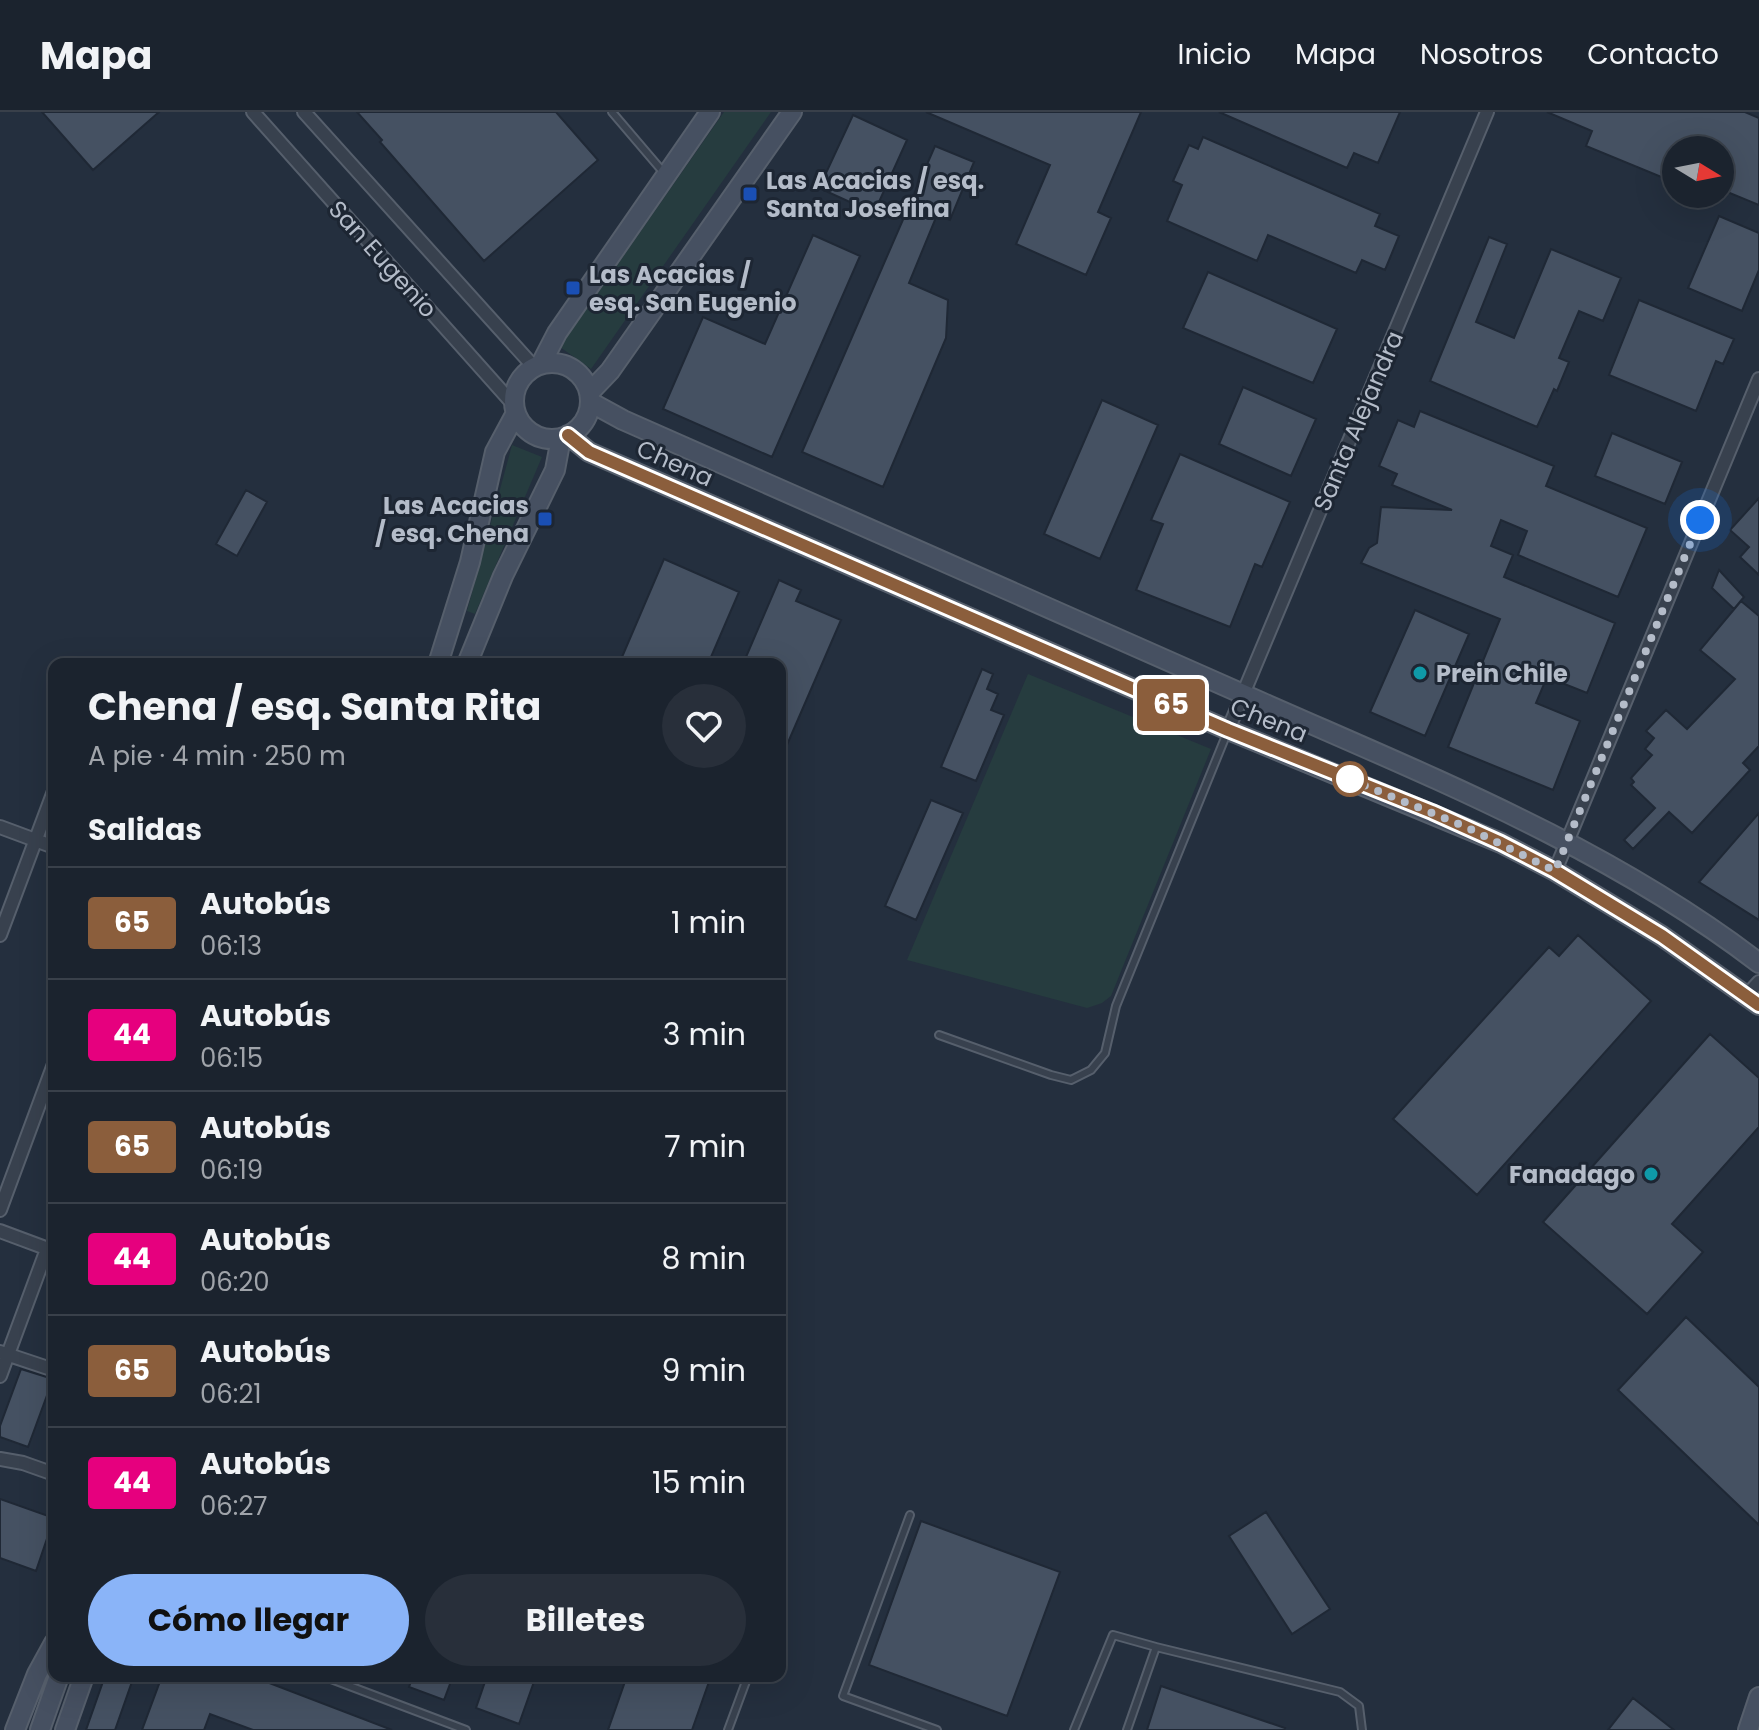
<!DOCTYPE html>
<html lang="es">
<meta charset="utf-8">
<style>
body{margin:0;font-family:Poppins,sans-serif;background:#282f3a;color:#f1f3f6;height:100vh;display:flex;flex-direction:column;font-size:30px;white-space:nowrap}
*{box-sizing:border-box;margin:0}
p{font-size:26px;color:#a0a4aa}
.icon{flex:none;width:44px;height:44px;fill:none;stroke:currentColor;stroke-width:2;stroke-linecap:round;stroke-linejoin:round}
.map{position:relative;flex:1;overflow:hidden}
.sheet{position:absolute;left:48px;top:546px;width:738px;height:1024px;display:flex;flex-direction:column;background:#1b232e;border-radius:16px;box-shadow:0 8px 32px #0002,0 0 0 2px #39404a}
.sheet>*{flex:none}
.badge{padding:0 16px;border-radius:6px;font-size:28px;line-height:52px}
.needle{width:52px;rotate:100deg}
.controls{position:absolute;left:1662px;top:24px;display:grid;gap:16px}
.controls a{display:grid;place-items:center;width:72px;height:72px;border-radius:50%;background:#1b232e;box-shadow:0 8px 32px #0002,0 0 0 2px #39404a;font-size:40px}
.you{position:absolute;width:40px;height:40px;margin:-20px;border:6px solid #fff;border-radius:50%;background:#1a73e8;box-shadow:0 0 0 12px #1a73e833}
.map>.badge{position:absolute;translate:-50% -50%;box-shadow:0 0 0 4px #fff}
h2{padding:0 40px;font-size:30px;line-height:72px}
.round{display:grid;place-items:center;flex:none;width:84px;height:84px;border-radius:42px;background:#282f3a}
.head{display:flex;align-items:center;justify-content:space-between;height:136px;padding:0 40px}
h1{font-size:38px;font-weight:700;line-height:60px}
.cta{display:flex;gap:16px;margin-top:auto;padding:16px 40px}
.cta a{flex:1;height:92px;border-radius:48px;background:#8ab4f8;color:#111;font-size:32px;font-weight:700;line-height:92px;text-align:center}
.cta a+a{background:#282f3a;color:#f1f3f6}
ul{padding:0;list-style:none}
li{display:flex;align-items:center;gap:24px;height:112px;padding:0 40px;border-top:2px solid #39404a}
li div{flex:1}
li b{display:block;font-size:30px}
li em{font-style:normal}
li .badge{min-width:88px;font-weight:700;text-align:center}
header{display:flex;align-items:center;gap:48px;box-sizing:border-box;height:112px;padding:0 40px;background:#1b232e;border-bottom:2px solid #39404a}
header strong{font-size:38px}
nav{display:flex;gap:44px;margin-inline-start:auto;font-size:28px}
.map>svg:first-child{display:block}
</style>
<header>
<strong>Mapa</strong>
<nav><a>Inicio</a><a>Mapa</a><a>Nosotros</a><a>Contacto</a></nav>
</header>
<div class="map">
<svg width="1759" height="1618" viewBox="0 0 1759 1618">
<rect width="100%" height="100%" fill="#242f3e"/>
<!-- green -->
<path fill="#263c3f" d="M724 0H771L591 257 560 235Z
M512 333 542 345 475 502 467 499Z
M1028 562 1211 637 1111 884 1102 891 1087 896 907 848Z"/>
<!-- building -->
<path fill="#455162" stroke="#1f2835" stroke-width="2" d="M42 0H159L93 58Z
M357 0H556L598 48 484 149 380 30 382 28Z
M926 0H1141L1098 100 1111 106 1086 163 1016 132 1050 53Z
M1219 0H1400L1378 51 1354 41 1347 56Z
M1547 0H1745L1759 6V93L1720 77V38H1676V58L1671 69 1586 34 1592 19Z
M853 3 907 28 874 101 819 76Z
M1203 25 1380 102 1375 114 1399 124 1385 158 1362 148 1356 161 1268 123 1257 149 1167 109 1182 73 1173 69 1189 33 1198 37Z
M935 34 974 50 950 108 937 103 909 171 948 188 946 226 883 375 802 340Z
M1719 104 1759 121V158L1742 199 1688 176Z
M813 123 860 144 772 345 663 297 703 205 765 232Z
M1489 125 1507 132 1476 210 1514 226 1551 137 1621 166 1603 209 1579 199 1559 246 1569 250 1557 279 1554 277 1537 315 1430 269Z
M1208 160 1337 217 1313 271 1183 216Z
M1639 188 1734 227 1723 252 1716 249 1696 299 1609 263Z
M1243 275 1316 307 1291 364 1219 332Z
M1102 288 1158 313 1100 447 1044 422Z
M1420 299 1554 354 1546 374 1647 416 1618 485 1518 443 1527 419 1501 408 1491 434 1513 443 1504 465 1615 511 1587 581 1547 565 1536 591 1580 609 1553 678 1448 635 1500 507 1361 451 1369 436 1377 431 1381 395 1452 398 1392 373 1397 362 1379 354 1398 308 1414 315Z
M1612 321 1682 350 1665 392 1595 364Z
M1180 342 1290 390 1262 455 1255 452 1230 515 1136 478 1163 412 1151 408Z
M246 378 267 390 237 444 216 432Z
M1759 386V463L1740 445 1749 435 1730 418Z
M664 447 739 480 708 552H619Z
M1719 458 1744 485 1734 497 1712 476Z
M779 468 801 478 796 489 841 508 780 649V552H743Z
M1741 489 1759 504V634L1743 651 1750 658 1692 721 1669 700 1633 737 1624 728 1655 696 1631 673 1634 670 1631 666 1652 643 1645 637 1654 626 1646 619 1666 598 1687 617 1735 567 1700 538Z
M1415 498 1469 522 1425 624 1370 600Z
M982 557 993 562 987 577 998 582 991 598 1004 603 976 669 941 655Z
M931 688 963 701 916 808 885 794Z
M1759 701V808L1699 770Z
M1578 823 1651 889 1477 1083 1393 1007 1549 835 1559 844Z
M1710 922 1759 966V1015L1672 1112 1703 1140 1647 1202 1543 1110Z
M1686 1205 1759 1275V1413L1618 1278Z
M21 1257 53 1267 28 1335 0 1325V1314Z
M0 1387 54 1406 36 1459 0 1446Z
M1266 1400 1330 1497 1292 1522 1229 1424Z
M921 1409 1060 1460 1007 1604 869 1553Z
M105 1564H134L115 1618H86Z
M162 1564H251L392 1618H253L210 1602 204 1618H142Z
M413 1564H453L444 1588 409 1575Z
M487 1564H536L519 1612 476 1596Z
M627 1564H711L692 1618H608Z
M1161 1574 1285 1616 1284 1618H1147Z
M1633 1586 1674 1618H1608Z"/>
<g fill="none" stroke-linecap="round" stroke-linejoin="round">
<defs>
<path id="lane" d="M612 0 664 61
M939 923 1051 963 1071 968 1091 958 1105 941 1116 894 1227 621
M910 1403 843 1584 937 1618
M323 1564 466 1618
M728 1618 748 1564
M1074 1618 1113 1523 1156 1535
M1127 1618 1156 1535 1340 1580 1359 1594 1362 1618"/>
<path id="street" d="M253 0 514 293
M304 0 534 255
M1228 618 1487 0
M0 715 54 735
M1555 759 1759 267
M0 823 54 679
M1747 883 1759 870
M0 1098 54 952
M0 1119 51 1138
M0 1240 54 1258
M0 1264 47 1137
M0 1347 23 1351 54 1362"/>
<path id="secondary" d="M514 289a38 38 0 1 1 76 0a38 38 0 1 1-76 0Z
M541 252 557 221 710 0
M589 281 610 259 792 0
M590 290 623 308C836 402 1049 495 1261 590 1433 666 1609 736 1759 851
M568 323 589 340 1228 618 1501 731 1555 759 1662 824 1759 893
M438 552 470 450 495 340 516 301
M467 552 503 464 555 358 561 326
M15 1618 37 1562 54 1531
M40 1618 59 1564
M65 1618 84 1564
M1748 1618 1759 1585"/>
</defs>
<!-- lane casing -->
<use href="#lane" stroke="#565f6c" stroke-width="10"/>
<!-- street casing -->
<use href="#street" stroke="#565f6c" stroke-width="16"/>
<!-- secondary casing -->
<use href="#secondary" stroke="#565f6c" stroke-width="22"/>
<!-- lane -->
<use href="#lane" stroke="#38414e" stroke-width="6"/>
<!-- street -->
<use href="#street" stroke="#38414e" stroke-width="12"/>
<!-- secondary -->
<use href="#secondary" stroke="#465061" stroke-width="18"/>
</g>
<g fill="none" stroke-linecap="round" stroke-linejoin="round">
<defs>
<path id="line" d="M568 323 589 340 1228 618 1432 700 1501 731 1555 759 1662 824 1759 893"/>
</defs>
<!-- line casing -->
<use href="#line" stroke="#fff" stroke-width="18"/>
<!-- line -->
<use href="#line" stroke="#8b5e3c" stroke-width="12"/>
<!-- walk -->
<path stroke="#b4bcc9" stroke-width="8" stroke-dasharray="0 14.4" d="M1350 667 1344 665 1466 715 1555 759 1700 408"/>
</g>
<!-- markers -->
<g fill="#1a4fb4" stroke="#1d2633" stroke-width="3">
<rect x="742" y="74" width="16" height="16" rx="4"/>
<rect x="565" y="168" width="16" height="16" rx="4"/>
<rect x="537" y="399" width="16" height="16" rx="4"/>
</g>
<g fill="#0f9aa8" stroke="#1d2633" stroke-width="3">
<circle cx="1420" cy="561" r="8"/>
<circle cx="1651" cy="1062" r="8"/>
</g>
<circle fill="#fff" stroke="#8b5e3c" stroke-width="4" cx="1350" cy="667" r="16"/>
<g text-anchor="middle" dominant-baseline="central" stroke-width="6" stroke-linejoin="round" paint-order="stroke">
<!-- poi labels -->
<g font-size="24" font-weight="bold" fill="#b4bcc9" stroke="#1d2633" text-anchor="start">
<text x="766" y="68">Las Acacias / esq.<tspan x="766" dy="28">Santa Josefina</tspan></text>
<text x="589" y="162">Las Acacias /<tspan x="589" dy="28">esq. San Eugenio</tspan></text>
<text x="529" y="393" text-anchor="end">Las Acacias<tspan x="529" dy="28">/ esq. Chena</tspan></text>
<text x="1436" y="561">Prein Chile</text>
<text x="1635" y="1062" text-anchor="end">Fanadago</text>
</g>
<!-- street labels -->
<g font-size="24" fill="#b4bcc9" stroke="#1d2633">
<text transform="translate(383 147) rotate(48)">San Eugenio</text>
<text transform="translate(1358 309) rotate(-67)">Santa Alejandra</text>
<text transform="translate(675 351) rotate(24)">Chena</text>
<text transform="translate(1269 608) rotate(22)">Chena</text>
</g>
</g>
</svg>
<div class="controls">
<a><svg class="needle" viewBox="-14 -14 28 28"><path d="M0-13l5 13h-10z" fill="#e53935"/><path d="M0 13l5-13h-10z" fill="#a0a4aa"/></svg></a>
</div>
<div class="you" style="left:1700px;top:408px"></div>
<b class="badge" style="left:1171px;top:593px;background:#8b5e3c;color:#fff">65</b>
<section class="sheet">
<div class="head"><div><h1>Chena / esq. Santa Rita</h1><p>A pie · 4 min · 250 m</p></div><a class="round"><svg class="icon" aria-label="heart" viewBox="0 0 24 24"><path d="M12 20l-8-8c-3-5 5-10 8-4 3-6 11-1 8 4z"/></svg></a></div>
<h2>Salidas</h2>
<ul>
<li><span class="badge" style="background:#8b5e3c;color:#fff">65</span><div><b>Autobús</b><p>06:13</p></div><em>1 min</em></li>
<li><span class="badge" style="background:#e6007e;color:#fff">44</span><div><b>Autobús</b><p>06:15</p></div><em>3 min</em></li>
<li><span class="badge" style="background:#8b5e3c;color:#fff">65</span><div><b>Autobús</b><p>06:19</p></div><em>7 min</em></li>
<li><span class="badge" style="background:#e6007e;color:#fff">44</span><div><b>Autobús</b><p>06:20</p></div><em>8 min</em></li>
<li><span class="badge" style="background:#8b5e3c;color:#fff">65</span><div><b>Autobús</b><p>06:21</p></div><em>9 min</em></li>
<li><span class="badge" style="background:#e6007e;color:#fff">44</span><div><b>Autobús</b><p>06:27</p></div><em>15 min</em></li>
</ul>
<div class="cta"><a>Cómo llegar</a><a>Billetes</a></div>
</section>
</div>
